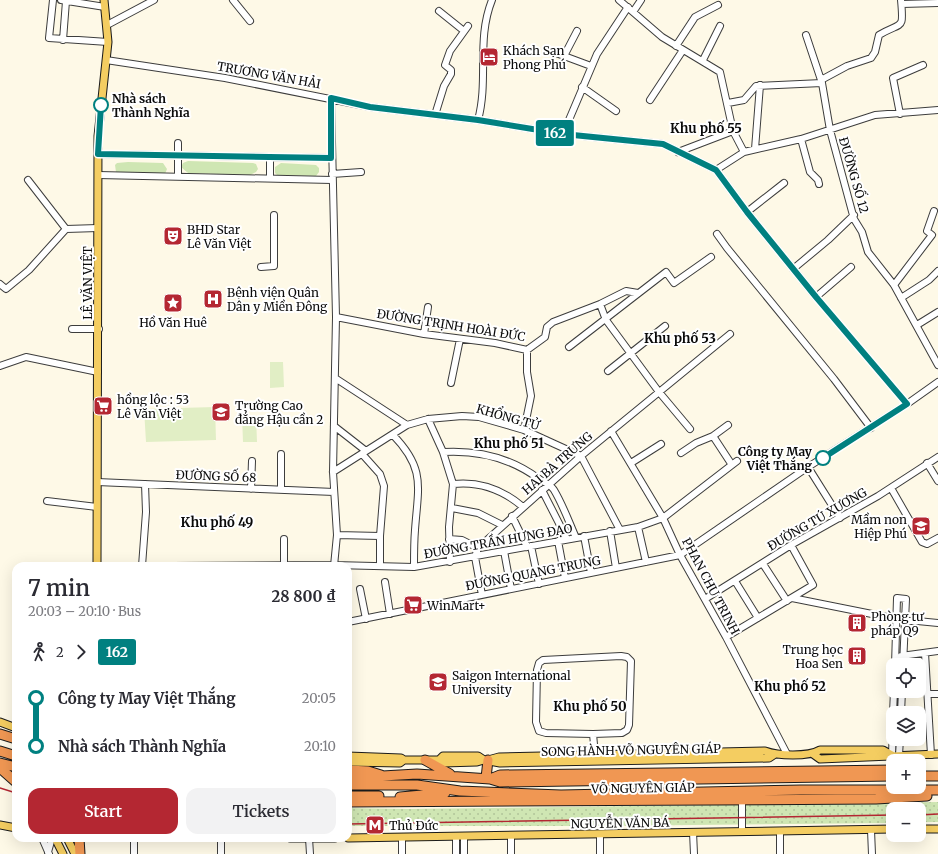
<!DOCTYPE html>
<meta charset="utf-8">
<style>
body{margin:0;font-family:Merriweather,serif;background:#f2f2f3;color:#2b2b33;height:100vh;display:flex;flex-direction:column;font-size:15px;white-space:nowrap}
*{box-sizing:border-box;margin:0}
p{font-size:13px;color:#7c7c81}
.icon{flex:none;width:22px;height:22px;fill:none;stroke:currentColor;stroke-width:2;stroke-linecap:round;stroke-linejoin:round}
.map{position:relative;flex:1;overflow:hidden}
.details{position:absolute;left:12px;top:562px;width:340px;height:280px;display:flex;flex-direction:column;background:#fff;border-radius:12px;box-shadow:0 4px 16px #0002}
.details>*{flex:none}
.badge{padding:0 8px;border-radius:3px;font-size:14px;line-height:26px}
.controls{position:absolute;left:886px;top:658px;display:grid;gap:8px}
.controls a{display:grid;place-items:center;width:40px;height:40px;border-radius:8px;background:#fff;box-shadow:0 4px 16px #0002;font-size:20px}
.map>.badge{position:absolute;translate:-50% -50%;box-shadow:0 0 0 2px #fff}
.legs{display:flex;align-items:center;gap:6px;height:44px;padding:0 16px;font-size:13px}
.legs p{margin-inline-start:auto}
.headline{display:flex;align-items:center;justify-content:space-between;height:68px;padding:0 16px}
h1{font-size:22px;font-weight:600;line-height:30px}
.action{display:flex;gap:8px;margin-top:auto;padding:8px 16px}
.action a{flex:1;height:46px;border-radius:12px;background:#b42732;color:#fff;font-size:16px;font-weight:600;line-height:46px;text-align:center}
.action a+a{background:#f2f2f3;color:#2b2b33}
ul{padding:0 16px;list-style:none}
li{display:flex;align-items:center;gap:14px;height:48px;font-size:15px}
li i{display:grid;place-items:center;width:6px;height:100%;margin:0 5px;background:currentColor}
li i::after{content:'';width:10px;height:10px;margin:-5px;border:3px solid;border-radius:50%;background:#fff}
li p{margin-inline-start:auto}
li:first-child i{background:linear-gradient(#0000 50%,currentColor 0)}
li:last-child i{background:linear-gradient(currentColor 50%,#0000 0)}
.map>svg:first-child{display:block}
</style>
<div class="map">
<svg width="938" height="854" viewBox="0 0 938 854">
<defs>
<pattern id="grass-dots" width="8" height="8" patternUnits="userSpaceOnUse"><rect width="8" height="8" fill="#cfe6b3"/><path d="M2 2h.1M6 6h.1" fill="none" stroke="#b0c499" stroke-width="1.8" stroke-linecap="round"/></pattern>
</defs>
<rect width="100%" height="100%" fill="#fef9e7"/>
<!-- grass -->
<path fill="url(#grass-dots)" d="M938 802V822H919V809H893V823L597 826H348V808L407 809Z"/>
<!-- park -->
<path fill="#cfe6b3" d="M188 161 253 163 256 164 258 169 256 172 250 175 188 173 181 167 183 163Z
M128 162 163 163 167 169 165 174 116 172 115 165 117 163Z
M281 163 316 165 319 168V172L316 176 277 175 275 173V167Z"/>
<!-- pitch -->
<path fill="#e1eec5" d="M270 362H283L284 387 270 388Z
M215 407 216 440 146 442 144 409Z
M242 416H256L257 442H243Z"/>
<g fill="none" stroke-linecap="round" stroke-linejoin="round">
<defs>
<path id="minor" d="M53 0 49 38 108 42
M61 0 105 7
M233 0 250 21
M619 0 662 37 720 72 733 131 744 152
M901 0C904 32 902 21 879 35L875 52 871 58 847 66 821 80 822 83 830 130 854 219 862 232 868 252 894 285 938 365
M902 4 938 3
M439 11 464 31
M633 12 641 0
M107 25 154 0
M806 35 821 80
M63 40 66 1
M676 46 695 17 718 5
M556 53 591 66
M564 56 577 31
M106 60 225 78 370 107 478 120 563 134 663 144 716 170 747 212 816 297 907 404
M703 60 720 26
M582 87 616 111
M331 98 336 317 333 472 337 535 334 566
M650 100 683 50
M728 103 744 100 756 86 822 83
M900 114 893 78 923 65
M435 115 444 86 451 74V70L445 65 450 51 468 26
M478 120C489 79 476 40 492 0
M563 134 597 54 628 7
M801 139 810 172 818 180 819 184
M755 149 760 85
M678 152 733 131
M98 154 331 158
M270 158V178
M716 170 744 152 801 139 875 115 938 110
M332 174 361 172
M98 175 332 180
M178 176V143
M28 180 66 229
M747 212 784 183
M717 234 727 248 834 379 871 428
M261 267 274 266V215
M793 269 828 240 854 215
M0 284 6 289 29 270 66 229 98 228
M894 285 932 235 927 231 934 211
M816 297 851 267
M901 298 929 280 938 271
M600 304 606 320 659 392 690 429
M336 317 424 334 495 343 527 350 545 337 547 327 553 322 600 304 626 291 638 293
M917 325 938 312
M72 329H99
M424 334 428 307
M569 347 666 272 674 283 711 257
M0 366 26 357 98 372
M608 371 665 326
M335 378 407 425
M451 383 460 339
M428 419 443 452 453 484 449 527 450 562
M728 425 713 436 732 465
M334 426 366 451
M524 430 531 396 527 372V350
M611 431 663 518 680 555 726 637 787 754
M393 435C426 469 418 487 415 530 414 542 414 555 414 567
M443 452C478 450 511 458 539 479 544 482 551 485 554 490 563 505 569 522 576 538
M681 453 696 443 713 436
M363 455 380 474 384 486 380 536V566
M631 463 661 444
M927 463 938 481
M808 467 840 518
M333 472 407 425 428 419 462 416 479 417 524 430 581 456 620 530
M97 482 334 492
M453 484C480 481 502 489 523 507
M891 488 922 542 927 544 938 538
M251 489 252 461
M281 490V454
M542 490 567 539
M47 501 97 507
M452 508 478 513 502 525
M512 516 527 547
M638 527 646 562
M610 531 616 568
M337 535 380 536
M584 536 591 573
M284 539V565
M449 539 462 540 478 548
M558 541 565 578
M531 546 539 584
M504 551 511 589
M763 564 787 601
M142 566 146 512 145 484
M173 566 334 565 414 567 638 527 663 518 737 461
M735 581 758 618
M385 582 390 614
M360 589 366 619
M482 595 475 557 478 548 581 456 730 334
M792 598 897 619 938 623
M705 599 791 545 878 496 938 457
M348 622 680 555 808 467 907 404 938 382
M726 637 813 585 791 545
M925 653 931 755
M901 656 938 651
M895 665 897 598 906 599 903 665
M927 694H938
M893 713 894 691
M901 713 902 691
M593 734 546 733 539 731 536 722 537 670 539 663 543 660 621 656 627 657 631 661 629 725 627 730 622 733 593 734 595 755
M892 755 893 724
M899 755 900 739
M742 800V832
M871 830 872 854
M780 831V854
M693 832 694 854
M600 834V854
M511 835V854
M456 836V854
M464 836V854
M402 837V854
M42 838 49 854
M134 838V854
M309 838 310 854
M48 852 52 838
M221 854V838"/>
<path id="major" d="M97 566 98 136 108 42 104 0
M0 722 16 728
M813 754 820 759 938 754
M348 756 401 758 404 760
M439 760 443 756H478L484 760 500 763 769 758 775 754
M488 760 499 757 765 751C778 756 808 757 820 750H883L892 755
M348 762 400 763 404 760H439L443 763 477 762 484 760
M0 825 16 828
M919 829H938
M55 838 63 854
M67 838 75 854
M290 838H335
M348 838 893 829"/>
<path id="highway" d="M0 734 16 739
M0 751 16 756
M425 760 450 774
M0 763 16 767
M0 768 16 782
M348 770 368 771 381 775
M919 776H938
M348 778 417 774 490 779 500 782 893 776
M486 778 488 760
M490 779 500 775 893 770
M348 785H417L460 791 561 795 801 790H938
M348 796H379
M400 797 445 793
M348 802 876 799 927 796
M79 838 80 854"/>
</defs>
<!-- minor casing -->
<use href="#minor" stroke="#3d3d3d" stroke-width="8"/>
<!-- major casing -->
<use href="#major" stroke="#1b1b1b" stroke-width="9"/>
<!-- highway casing -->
<use href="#highway" stroke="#1b1b1b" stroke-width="11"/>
<!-- minor -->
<use href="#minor" stroke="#fff" stroke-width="6"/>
<!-- major -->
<use href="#major" stroke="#f4cd61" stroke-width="7"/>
<!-- highway -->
<use href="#highway" stroke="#f09753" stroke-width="9"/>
<!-- rail -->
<path stroke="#b42732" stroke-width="1.5" d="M0 788 16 793
M919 815 938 814
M348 824 893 815"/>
</g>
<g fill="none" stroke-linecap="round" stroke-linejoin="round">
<defs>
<path id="line-1" d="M101 105 98 154 331 158V98L370 107 478 120 563 134 663 144 716 170 747 212 816 297 907 404 823 458"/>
</defs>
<!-- line-1 casing -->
<use href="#line-1" stroke="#fff" stroke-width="9"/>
<!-- line-1 -->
<use href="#line-1" stroke="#008080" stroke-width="6"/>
</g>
<!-- icons -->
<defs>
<symbol id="hotel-square" viewBox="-11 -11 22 22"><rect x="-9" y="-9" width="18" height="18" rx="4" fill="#b42732" stroke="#fff"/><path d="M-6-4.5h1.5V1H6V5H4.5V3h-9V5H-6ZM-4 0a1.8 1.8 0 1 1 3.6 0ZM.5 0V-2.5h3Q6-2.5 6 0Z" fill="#fff"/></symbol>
<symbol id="theatre-square" viewBox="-11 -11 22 22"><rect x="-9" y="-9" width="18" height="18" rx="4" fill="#b42732" stroke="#fff"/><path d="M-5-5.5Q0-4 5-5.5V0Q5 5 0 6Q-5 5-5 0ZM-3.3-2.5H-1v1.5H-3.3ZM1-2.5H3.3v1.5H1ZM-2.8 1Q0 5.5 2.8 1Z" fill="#fff"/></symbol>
<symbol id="hospital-square" viewBox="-11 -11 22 22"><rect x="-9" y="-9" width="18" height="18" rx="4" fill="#b42732" stroke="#fff"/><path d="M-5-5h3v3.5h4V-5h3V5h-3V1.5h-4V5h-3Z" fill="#fff"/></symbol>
<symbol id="sight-square" viewBox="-11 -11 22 22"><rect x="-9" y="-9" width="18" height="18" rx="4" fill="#b42732" stroke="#fff"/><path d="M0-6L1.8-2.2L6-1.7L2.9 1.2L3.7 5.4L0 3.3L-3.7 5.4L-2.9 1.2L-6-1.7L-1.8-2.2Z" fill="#fff"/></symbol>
<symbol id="supermarket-square" viewBox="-11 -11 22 22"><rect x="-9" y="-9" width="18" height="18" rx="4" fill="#b42732" stroke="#fff"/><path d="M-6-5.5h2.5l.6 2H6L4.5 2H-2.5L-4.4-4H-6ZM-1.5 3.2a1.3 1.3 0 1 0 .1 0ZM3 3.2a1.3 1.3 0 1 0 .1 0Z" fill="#fff"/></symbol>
<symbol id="university-square" viewBox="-11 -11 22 22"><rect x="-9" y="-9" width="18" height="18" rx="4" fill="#b42732" stroke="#fff"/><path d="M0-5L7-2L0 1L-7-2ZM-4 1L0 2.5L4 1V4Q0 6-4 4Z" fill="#fff"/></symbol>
<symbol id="school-square" viewBox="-11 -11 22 22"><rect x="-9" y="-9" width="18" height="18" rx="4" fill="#b42732" stroke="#fff"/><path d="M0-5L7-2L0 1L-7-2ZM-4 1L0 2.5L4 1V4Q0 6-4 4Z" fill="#fff"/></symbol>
<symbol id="building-square" viewBox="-11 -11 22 22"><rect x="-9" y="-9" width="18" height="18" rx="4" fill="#b42732" stroke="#fff"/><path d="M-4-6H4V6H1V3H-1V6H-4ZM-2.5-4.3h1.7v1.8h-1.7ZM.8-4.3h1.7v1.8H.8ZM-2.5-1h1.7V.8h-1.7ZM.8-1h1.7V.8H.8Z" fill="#fff"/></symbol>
<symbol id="metro-square" viewBox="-11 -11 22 22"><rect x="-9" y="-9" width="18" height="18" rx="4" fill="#b42732" stroke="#fff"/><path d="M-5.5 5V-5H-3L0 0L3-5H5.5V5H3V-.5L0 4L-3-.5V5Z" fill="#fff"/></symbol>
</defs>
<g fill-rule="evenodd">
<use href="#hotel-square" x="478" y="46" width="22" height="22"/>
<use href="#theatre-square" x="162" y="225" width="22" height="22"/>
<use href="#hospital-square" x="202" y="288" width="22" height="22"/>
<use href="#sight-square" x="162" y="292" width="22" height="22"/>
<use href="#supermarket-square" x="92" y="395" width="22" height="22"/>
<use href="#university-square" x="210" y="401" width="22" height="22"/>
<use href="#school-square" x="910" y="515" width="22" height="22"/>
<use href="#supermarket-square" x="402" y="594" width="22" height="22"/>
<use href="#building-square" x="846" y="612" width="22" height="22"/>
<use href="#building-square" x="846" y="645" width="22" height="22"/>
<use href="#university-square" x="427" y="671" width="22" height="22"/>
<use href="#metro-square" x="364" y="814" width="22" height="22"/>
</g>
<!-- markers -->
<g fill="#fff" stroke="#008080" stroke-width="2">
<circle cx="101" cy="105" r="7"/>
<circle cx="823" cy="458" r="7"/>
</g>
<g text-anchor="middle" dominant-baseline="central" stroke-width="4" stroke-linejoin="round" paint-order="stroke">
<!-- poi labels -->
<g font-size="12" fill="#0a0a0a" stroke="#fff" text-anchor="start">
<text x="503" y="50">Khách Sạn<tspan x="503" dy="14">Phong Phú</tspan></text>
<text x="187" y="229">BHD Star<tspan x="187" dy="14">Lê Văn Việt</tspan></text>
<text x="227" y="292">Bệnh viện Quân<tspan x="227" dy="14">Dân y Miền Đông</tspan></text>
<text x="173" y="322" text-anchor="middle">Hồ Văn Huê</text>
<text x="117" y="399">hồng lộc : 53<tspan x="117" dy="14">Lê Văn Việt</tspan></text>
<text x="235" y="405">Trường Cao<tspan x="235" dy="14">đẳng Hậu cần 2</tspan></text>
<text x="907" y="519" text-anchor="end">Mầm non<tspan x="907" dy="14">Hiệp Phú</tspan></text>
<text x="427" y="605">WinMart+</text>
<text x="871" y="616">Phòng tư<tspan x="871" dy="14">pháp Q9</tspan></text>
<text x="843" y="649" text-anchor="end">Trung học<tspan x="843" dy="14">Hoa Sen</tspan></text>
<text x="452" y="675">Saigon International<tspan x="452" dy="14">University</tspan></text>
<text x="389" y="825">Thủ Đức</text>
</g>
<!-- street labels -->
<g font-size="12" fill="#0a0a0a" stroke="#fff">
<text transform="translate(269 75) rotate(10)">TRƯƠNG VĂN HẢI</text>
<text transform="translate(854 175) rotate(74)">ĐƯỜNG SỐ 12</text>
<text transform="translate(87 283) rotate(-90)">LÊ VĂN VIỆT</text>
<text transform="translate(451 325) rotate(9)">ĐƯỜNG TRỊNH HOÀI ĐỨC</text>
<text transform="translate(508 417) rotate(16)">KHỔNG TỬ</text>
<text transform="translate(557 463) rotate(-41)">HAI BÀ TRƯNG</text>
<text transform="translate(216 476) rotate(2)">ĐƯỜNG SỐ 68</text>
<text transform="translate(817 519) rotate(-30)">ĐƯỜNG TÚ XƯƠNG</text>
<text transform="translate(498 541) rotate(-10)">ĐƯỜNG TRẦN HƯNG ĐẠO</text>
<text transform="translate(533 573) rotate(-11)">ĐƯỜNG QUANG TRUNG</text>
<text transform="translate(711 586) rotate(62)">PHAN CHU TRINH</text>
<text transform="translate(631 750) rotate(-1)">SONG HÀNH VÕ NGUYÊN GIÁP</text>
<text transform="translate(643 788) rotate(-1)">VÕ NGUYÊN GIÁP</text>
<text transform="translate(620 823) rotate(-1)">NGUYỄN VĂN BÁ</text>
</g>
<!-- stop labels -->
<g font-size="12" font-weight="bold" fill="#0a0a0a" stroke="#fff" text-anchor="start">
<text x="112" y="98">Nhà sách<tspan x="112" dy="14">Thành Nghĩa</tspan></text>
<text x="812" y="451" text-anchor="end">Công ty May<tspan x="812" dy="14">Việt Thắng</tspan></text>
</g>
<!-- neighbourhood labels -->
<g font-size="13" font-weight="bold" fill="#0a0a0a" stroke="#fff">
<text x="706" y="128">Khu phố 55</text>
<text x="680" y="338">Khu phố 53</text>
<text x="509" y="443">Khu phố 51</text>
<text x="217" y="522">Khu phố 49</text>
<text x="790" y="686">Khu phố 52</text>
<text x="590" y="706">Khu phố 50</text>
</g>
</g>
</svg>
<div class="controls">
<a><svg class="icon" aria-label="locate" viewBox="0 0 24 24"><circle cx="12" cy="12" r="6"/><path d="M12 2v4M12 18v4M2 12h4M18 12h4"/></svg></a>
<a><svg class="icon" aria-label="layers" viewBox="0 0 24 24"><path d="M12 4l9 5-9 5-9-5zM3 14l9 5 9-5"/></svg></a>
<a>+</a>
<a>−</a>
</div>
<b class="badge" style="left:555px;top:133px;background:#008080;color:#fff">162</b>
<section class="details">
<div class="headline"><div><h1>7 min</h1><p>20:03 – 20:10 · Bus</p></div><b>28 800 ₫</b></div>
<div class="legs"><svg class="icon" aria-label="walk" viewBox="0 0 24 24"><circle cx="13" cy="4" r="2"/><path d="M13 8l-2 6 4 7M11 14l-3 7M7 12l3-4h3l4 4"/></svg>2<svg class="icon" aria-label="forward" viewBox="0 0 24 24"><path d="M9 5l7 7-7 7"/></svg><b class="badge" style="background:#008080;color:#fff">162</b></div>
<ul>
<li><i style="color:#008080"></i><b>Công ty May Việt Thắng</b><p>20:05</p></li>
<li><i style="color:#008080"></i><b>Nhà sách Thành Nghĩa</b><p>20:10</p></li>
</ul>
<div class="action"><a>Start</a><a>Tickets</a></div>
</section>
</div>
